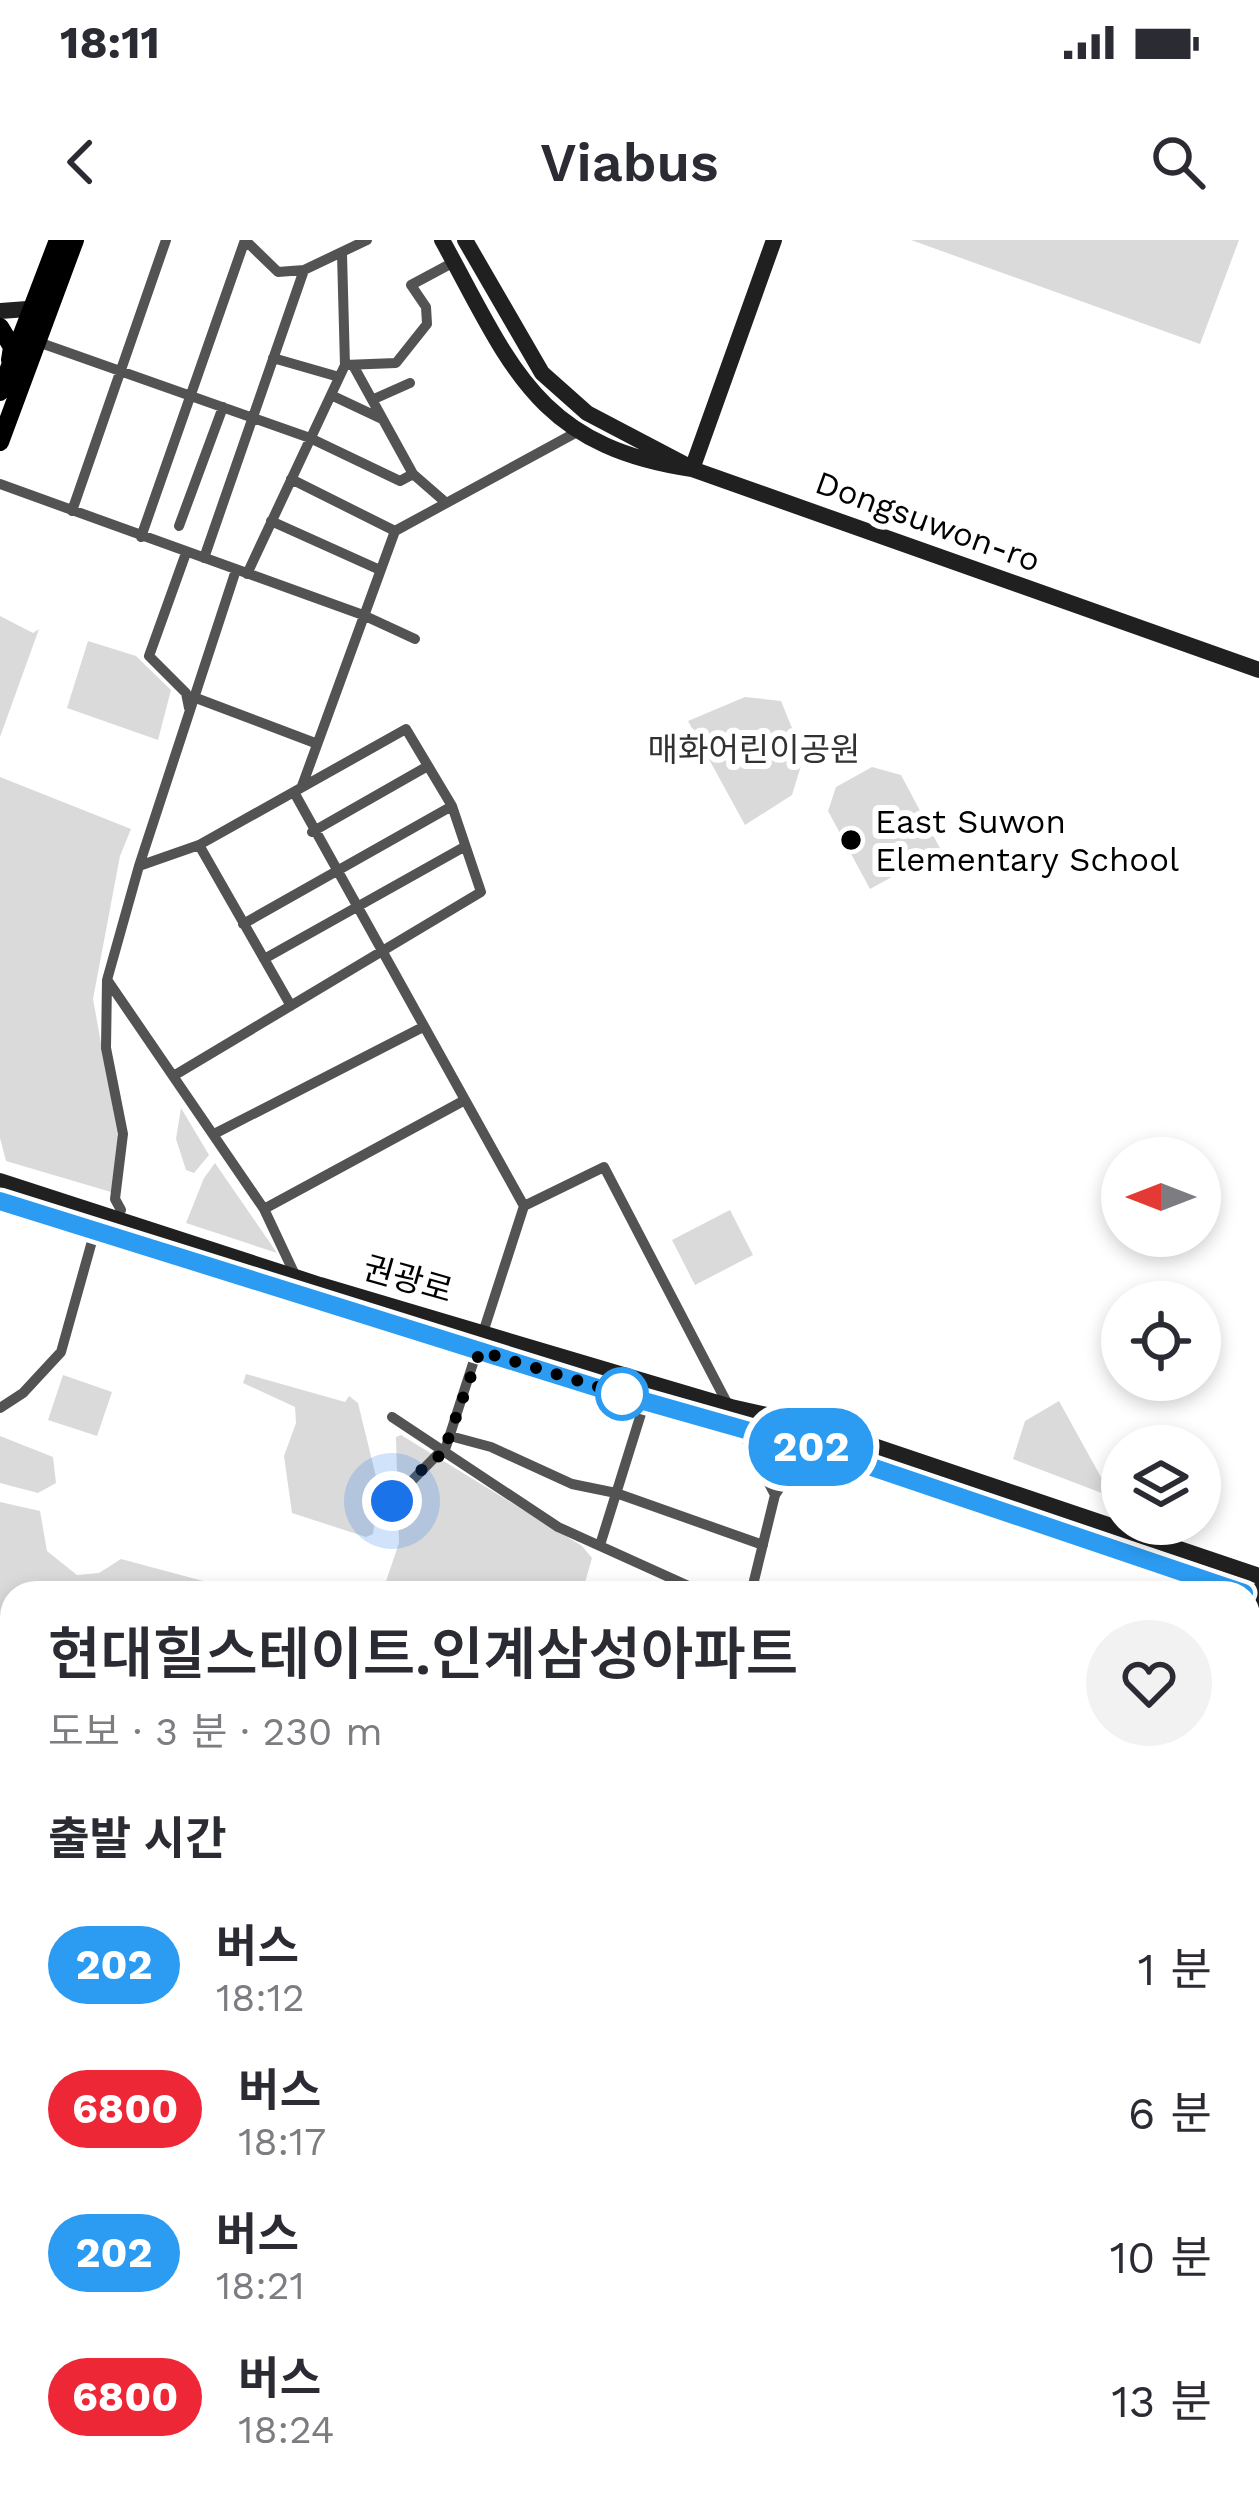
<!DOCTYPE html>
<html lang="ko">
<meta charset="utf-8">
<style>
body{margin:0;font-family:"Work Sans","Noto Sans KR",sans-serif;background:#f2f2f3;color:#2b2b33;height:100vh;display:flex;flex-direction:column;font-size:45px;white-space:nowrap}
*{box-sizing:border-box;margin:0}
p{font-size:39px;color:#7c7c81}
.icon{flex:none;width:66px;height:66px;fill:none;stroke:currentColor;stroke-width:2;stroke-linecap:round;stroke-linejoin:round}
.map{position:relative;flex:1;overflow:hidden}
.sheet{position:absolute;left:0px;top:1341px;width:1260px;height:915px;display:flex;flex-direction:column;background:#fff;border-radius:36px 36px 0 0;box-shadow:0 6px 18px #0003}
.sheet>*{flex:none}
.badge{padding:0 24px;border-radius:39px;font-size:42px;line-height:78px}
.needle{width:78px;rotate:270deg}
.buttons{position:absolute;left:1101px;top:897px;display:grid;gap:24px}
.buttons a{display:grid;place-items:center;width:120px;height:120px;border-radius:50%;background:#fff;box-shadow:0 6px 18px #0003;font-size:60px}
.you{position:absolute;width:60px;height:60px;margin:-30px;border:9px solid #fff;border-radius:50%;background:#1a73e8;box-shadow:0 0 0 18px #1a73e833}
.map>.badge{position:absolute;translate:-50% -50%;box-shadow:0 0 0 6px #fff}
h2{padding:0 48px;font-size:45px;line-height:108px}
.round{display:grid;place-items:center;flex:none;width:126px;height:126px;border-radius:63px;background:#f2f2f3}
.head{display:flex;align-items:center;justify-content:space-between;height:204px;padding:0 48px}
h1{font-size:57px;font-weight:600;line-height:90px}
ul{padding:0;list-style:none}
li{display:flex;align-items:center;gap:36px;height:144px;padding:0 48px}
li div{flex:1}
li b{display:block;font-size:45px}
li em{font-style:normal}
li .badge{min-width:132px;font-weight:700;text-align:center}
.status{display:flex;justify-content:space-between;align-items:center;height:84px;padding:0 60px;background:#fff;direction:ltr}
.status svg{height:33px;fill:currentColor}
header{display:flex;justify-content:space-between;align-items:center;height:156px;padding:0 48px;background:#fff;font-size:54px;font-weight:600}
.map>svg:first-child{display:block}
</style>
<div class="status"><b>18:11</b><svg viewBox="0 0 49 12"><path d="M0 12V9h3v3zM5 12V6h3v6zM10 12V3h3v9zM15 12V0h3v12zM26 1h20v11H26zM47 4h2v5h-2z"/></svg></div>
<header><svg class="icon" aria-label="back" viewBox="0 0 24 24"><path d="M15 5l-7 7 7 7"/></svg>Viabus<svg class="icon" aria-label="search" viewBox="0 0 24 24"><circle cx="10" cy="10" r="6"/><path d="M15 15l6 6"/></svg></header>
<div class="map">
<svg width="1259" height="2254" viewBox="0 0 1259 2254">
<rect width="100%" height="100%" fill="#fff"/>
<!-- green -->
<path fill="#dadada" d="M911 0H1239L1200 104Z
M0 376 33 393 39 389 0 497Z
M88 401 136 416 171 450 158 500 67 468Z
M745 457 781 461 792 488 811 493 792 555 745 585 688 481Z
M872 527 901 535 941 610 870 649 828 571 836 547Z
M0 537 131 589 120 616 93 759 119 902 111 952 6 921 0 898Z
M181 868 209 915 194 933 186 930 176 899Z
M215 923 277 1013 186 983 204 938Z
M730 970 753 1015 695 1045 672 1000Z
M246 1134 345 1162 349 1156 358 1163 379 1249 373 1294 366 1297 292 1273 284 1216 296 1183 295 1167 243 1143Z
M63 1135 112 1152 97 1196 48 1180Z
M1059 1161 1112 1257 1013 1219 1025 1181Z
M401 1195 582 1306 592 1318 582 1353H382L399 1303 396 1197Z
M0 1196 53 1217 56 1243 38 1253 0 1243Z
M0 1262 40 1271 47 1311 77 1335 99 1333 121 1319 248 1353H12V1387L0 1382Z"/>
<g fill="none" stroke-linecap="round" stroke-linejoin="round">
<!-- street -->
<path stroke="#535353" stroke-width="10" d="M245 0 278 32 304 30 367 0
M38 102 310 198 400 241 413 234
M273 118 339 137
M345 125 396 123 427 84 426 67 411 45 454 22
M354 127 413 234 444 261
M331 155 382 179
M374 159 410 143
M291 239 395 291
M0 244 363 375 415 399
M72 271 166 0
M271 281 380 330
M179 286 223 167
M141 297 245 0
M186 313 149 416 186 453 189 468
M204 318 304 30
M247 334 345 125 342 14
M196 458 315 503
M302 546 395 291 577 192
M295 554 524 966 444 1213
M312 592 428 526
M199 605 291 766
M139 626 199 605 406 489 452 566 481 652 175 835
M243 684 452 566
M264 719 464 607
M108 741 264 969 296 1037
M214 894 423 787
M524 966 604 927 775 1255
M264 969 465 860
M121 970 115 959 123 894 106 808 107 740 139 626 236 330
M0 1168 23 1153 61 1112 94 994
M392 1177 558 1287 704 1353
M450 1196 491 1207 572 1244 616 1253 763 1305
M392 1261 441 1211
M600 1305 645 1161
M751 1353 775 1255 808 1206
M1248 1490 1259 1493
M1248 1708 1259 1712
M0 1716 12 1719
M0 1777 12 1745
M1248 1825 1259 1790
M1248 1930 1259 1933
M0 2046 12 2038
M0 2089 12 2113
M1248 2139 1259 2106
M1248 2151 1259 2155
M0 2187 12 2184
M0 2235 12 2230
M868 2244 898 2254
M1010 2244 1043 2254
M503 2254 507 2244
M690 2254 693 2244
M1093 2254 1096 2244"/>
<!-- secondary -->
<path stroke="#202020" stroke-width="16" d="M442 0C510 123 535 206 692 229L1259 430
M465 0 542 133 587 173 686 225
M0 71 41 68
M692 229 774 0
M0 941 320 1045 731 1167 812 1185 1259 1336
M0 953 33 964
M18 968 78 989
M69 976 189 1022 887 1231 1244 1353
M1248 1388 1259 1350
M554 2244 586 2254
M994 2254 997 2244"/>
<!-- primary -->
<path stroke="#000" stroke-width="18" d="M0 87 12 107 10 120
M0 152 58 0
M0 202 75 0
M0 1838 12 1842
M0 1862 12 1866
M0 1877 12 1881
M1248 2233 1259 2237
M1202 2244 1233 2254"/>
</g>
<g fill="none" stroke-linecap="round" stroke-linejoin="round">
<defs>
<path id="line" d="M0 961 598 1148 848 1219 1244 1353"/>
</defs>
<!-- line casing -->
<use href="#line" stroke="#fff" stroke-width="27"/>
<!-- line -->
<use href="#line" stroke="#2c9cf2" stroke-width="18"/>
<!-- walk -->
<path stroke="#000" stroke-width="12" stroke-dasharray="0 21.6" d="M392 1261 405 1243 443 1213 480 1111 622 1154"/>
</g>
<!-- markers -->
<circle fill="#000" stroke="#fff" stroke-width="4.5" cx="851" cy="600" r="12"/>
<circle fill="#fff" stroke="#2c9cf2" stroke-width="6" cx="622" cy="1154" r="24"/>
<g text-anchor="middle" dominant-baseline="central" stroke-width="12" stroke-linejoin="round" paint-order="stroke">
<!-- street labels -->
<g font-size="33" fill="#000" stroke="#fff">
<text transform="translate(928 281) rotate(20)">Dongsuwon-ro</text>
<text transform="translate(408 1039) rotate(16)">권광로</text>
</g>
<!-- park labels -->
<g font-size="33" fill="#313131" stroke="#fff">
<text x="754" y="509">매화어린이공원</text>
</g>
<!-- poi labels -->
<g font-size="33" fill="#000" stroke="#fff" text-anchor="start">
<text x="875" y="581">East Suwon<tspan x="875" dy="38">Elementary School</tspan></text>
</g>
</g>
</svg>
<div class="buttons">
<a><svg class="needle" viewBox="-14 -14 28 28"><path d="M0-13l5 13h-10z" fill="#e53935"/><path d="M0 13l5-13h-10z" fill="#7c7c81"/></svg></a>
<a><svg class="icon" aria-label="locate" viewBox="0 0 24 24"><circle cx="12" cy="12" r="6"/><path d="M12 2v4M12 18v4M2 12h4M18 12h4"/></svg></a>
<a><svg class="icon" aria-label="layers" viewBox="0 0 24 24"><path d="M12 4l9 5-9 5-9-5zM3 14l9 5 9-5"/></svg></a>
</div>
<div class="you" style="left:392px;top:1261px"></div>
<b class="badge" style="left:811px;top:1207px;background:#2c9cf2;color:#fff">202</b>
<section class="sheet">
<div class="head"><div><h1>현대힐스테이트.인계삼성아파트</h1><p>도보 · 3 분 · 230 m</p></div><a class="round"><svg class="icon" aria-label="heart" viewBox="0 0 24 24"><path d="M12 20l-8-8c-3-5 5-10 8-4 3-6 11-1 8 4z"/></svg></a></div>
<h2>출발 시간</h2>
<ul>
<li><span class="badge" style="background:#2c9cf2;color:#fff">202</span><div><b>버스</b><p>18:12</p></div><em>1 분</em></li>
<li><span class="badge" style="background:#ee2737;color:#fff">6800</span><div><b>버스</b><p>18:17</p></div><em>6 분</em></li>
<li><span class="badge" style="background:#2c9cf2;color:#fff">202</span><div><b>버스</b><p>18:21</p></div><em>10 분</em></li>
<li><span class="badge" style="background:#ee2737;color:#fff">6800</span><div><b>버스</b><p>18:24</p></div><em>13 분</em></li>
</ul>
</section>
</div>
